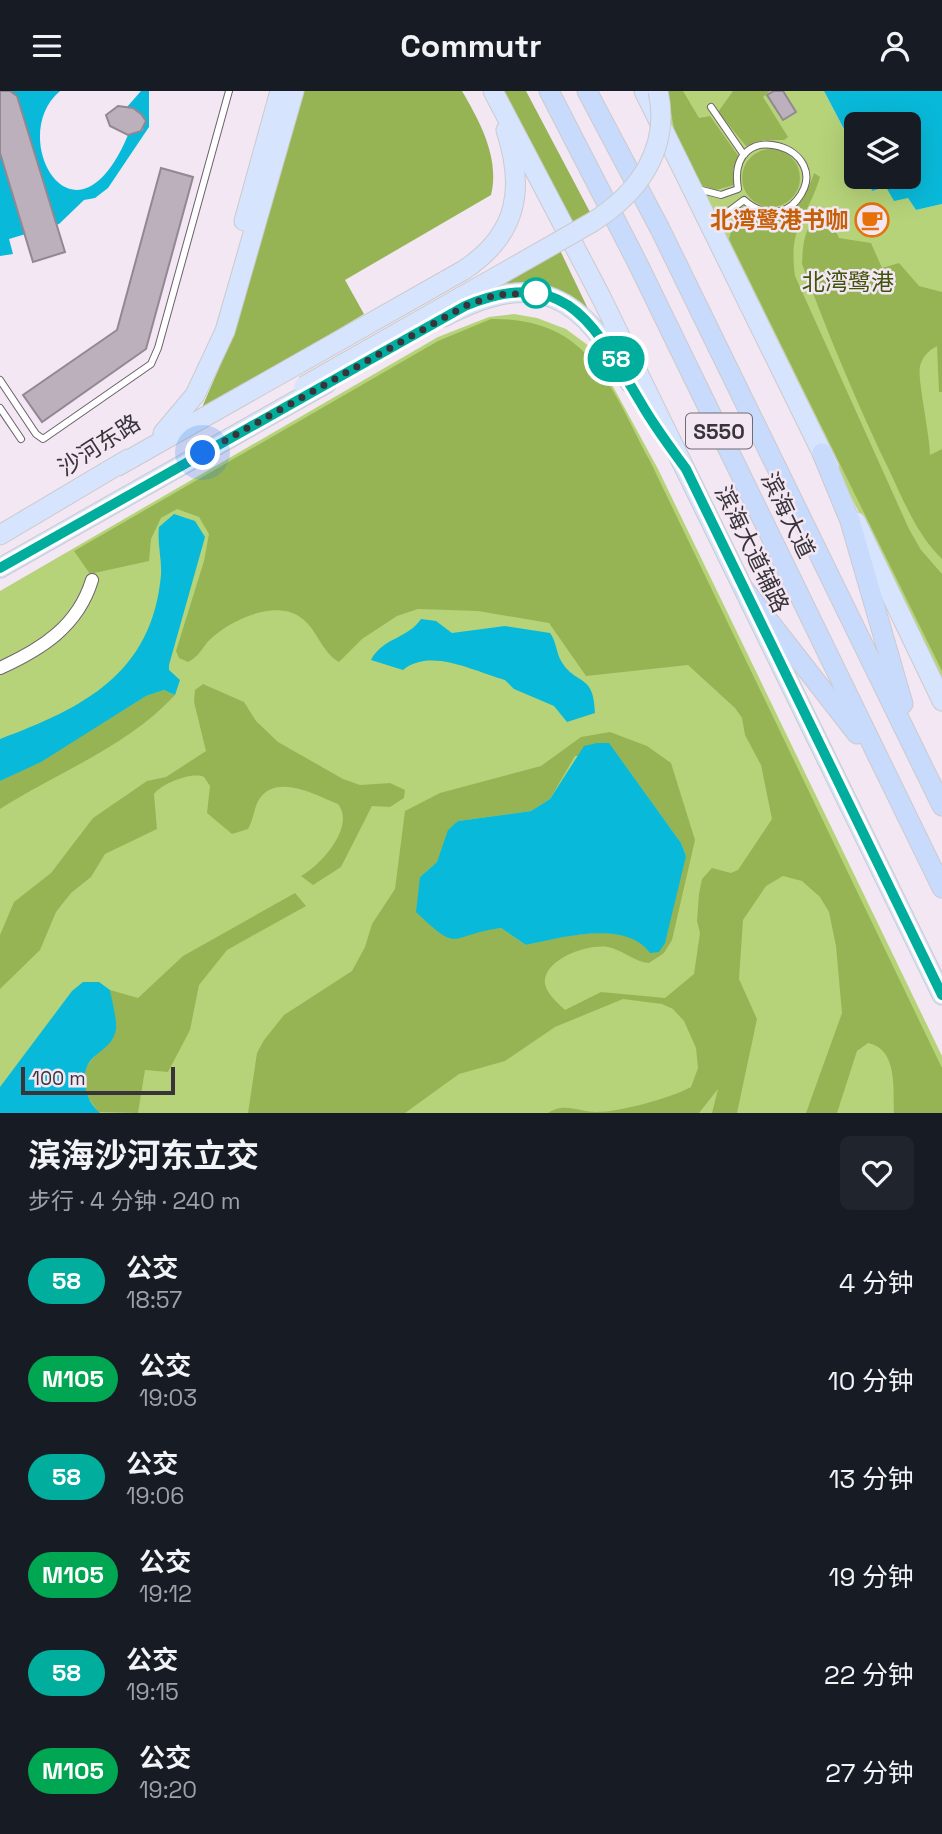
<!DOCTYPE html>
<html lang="zh">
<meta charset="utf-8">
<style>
body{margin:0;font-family:"Space Grotesk","Noto Sans SC",sans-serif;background:#20242c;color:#f1f3f6;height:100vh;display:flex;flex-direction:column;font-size:26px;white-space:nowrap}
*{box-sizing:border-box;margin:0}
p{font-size:23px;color:#9ea1a6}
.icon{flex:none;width:38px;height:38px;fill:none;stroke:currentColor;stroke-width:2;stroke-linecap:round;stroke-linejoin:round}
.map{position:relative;height:1022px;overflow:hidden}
.details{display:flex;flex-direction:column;background:#171b24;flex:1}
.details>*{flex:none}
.badge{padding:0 14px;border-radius:23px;font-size:24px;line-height:46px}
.fabs{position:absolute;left:844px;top:21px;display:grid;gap:14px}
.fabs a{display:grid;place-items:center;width:77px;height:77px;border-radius:10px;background:#171b24;box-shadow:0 7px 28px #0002;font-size:35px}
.scale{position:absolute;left:21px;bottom:18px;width:154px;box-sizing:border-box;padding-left:7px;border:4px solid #393439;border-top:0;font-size:19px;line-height:24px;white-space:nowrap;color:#393439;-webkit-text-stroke:5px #f2e7f3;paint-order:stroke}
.you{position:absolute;width:35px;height:35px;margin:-18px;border:5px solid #fff;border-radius:50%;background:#1a73e8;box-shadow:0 0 0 10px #1a73e833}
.map>.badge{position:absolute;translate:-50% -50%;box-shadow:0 0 0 4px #fff}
.round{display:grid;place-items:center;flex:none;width:74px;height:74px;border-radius:10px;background:#20242c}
.overview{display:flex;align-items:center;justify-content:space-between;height:119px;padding:0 28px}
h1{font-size:33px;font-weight:700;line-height:52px}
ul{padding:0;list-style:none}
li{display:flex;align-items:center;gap:21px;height:98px;padding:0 28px}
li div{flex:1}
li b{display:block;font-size:26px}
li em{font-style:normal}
li .badge{min-width:77px;font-weight:700;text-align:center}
header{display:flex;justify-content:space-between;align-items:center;height:91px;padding:0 28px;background:#171b24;font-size:32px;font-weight:700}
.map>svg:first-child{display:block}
</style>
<header><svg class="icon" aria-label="menu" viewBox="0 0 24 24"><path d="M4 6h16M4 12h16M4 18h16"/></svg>Commutr<svg class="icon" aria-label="person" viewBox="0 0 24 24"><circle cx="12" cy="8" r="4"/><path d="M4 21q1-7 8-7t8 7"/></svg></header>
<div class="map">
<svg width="942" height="1022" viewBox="0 0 942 1022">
<rect width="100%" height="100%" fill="#f2e7f3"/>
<!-- green -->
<path fill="#b6d379" d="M665 0H824L856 61V86H866L872 100 886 96 908 107 916 119 942 113V587L672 49Z
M514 223 537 227 566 238 589 255 598 268 658 378 942 965V1022H0V500L438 246 489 226Z"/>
<!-- forest -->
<path fill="#97b455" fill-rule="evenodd" d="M302 0H462C480 31 500 67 491 104L345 189 364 223 200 321 219 277Z
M499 0H526L591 123 571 136Z
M667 0H683L699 27 710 25 739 66 733 79 734 94 716 99 698 93 676 48Z
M733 0H770L763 6 788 46 784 49H764L746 55 718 21Z
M742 87a29 29 0 1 1 58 0a29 29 0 1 1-58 0Z
M814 82 820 86C807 129 788 134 795 185L909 438 921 459 942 483V580L729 148 734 130 746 117C779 138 804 114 814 82Z
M826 117 839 147 871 152 882 177 899 172 919 195 942 201V301H939L937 255C928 260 923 265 920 275 917 287 930 344 930 364L942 358V468C918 445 904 411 890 381 857 313 828 243 802 173 803 149 805 132 826 117Z
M558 155 589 220 580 213 486 199Z
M491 228C590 226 610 295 650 370L942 977V1022H894C893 998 898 958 868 952L857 960 837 1022H806L842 922 836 855 829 821 820 806 802 790 783 785 766 795 743 829 739 888 757 928 737 1022H712L718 998 699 1022H548C566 1011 577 1021 596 1021 619 1021 671 1007 691 996L698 977 696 957 684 930 673 918 662 913 623 908 555 936 505 970 459 983 405 1022H248L257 962 264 949 284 924 352 880 365 856 372 833 395 798 405 720 440 702 541 675 581 646 610 641 647 655 671 672 695 749 672 849 664 862 649 872C634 871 623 859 608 856 589 853 549 866 545 888 543 900 558 912 565 919L601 901 665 907 694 883 700 842 697 830 699 803 702 788 712 777 731 782 738 779 772 728 761 674 745 644 742 627 735 617 688 574 586 585 549 532 478 520 418 518 397 525 362 548 339 571C321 561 317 537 300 526 275 509 234 528 214 545 203 553 201 565 188 571L179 567 176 560 204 470 209 443 199 426 177 418 161 427 151 448 149 470 90 483 74 460 438 250ZM575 665H618L681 752 686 765 641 850C605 834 562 846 526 854L501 837 493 838 420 786 437 771 458 730 531 720 550 708Z
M203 593 244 611 256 630 278 651 343 688 360 694 390 692 405 699 404 707 390 716 372 715 341 776 313 794 301 785C320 775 356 736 338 713 318 705 278 682 260 707 254 715 254 728 248 738L232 743 207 722 210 695 204 686C192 680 161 693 154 703L157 738 105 763 91 786 71 802 56 821 40 859 0 898V844L14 811 51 782 93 727 147 690 166 686 206 660 194 611 195 599Z
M164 599 175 604C127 656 58 681 0 718V690L41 670 146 605Z
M295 802 306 815 227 859 199 894 190 939 168 981 145 979 138 1022 98 1021 86 1003 83 980 116 938 110 899 138 907 183 865Z"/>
<!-- water -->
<path fill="#09b9d9" d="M4 0H60C5 46 75 170 128 44L143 39 144 26 127 16 141 0H149V36L108 97 95 107 84 109 59 133 9 148 13 163 0 165V7Z
M824 0H942V113L916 119 908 107 894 110 886 96 872 100 866 86H908V33H856V61Z
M174 423 195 430 205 446 169 574V579L180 589 175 604 164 599 146 605 41 671 0 690V648C83 617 152 583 161 484 162 468 157 452 159 436Z
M421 528 436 530 452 542 505 535 550 542C556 550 556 559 560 568 575 596 594 580 595 622L567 631 554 615 514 598 505 589C475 581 431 556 403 579L371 569C382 547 409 547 421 528Z
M597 652H609L681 752 686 765 665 852 659 861 650 862C625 828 561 847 526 854L501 837C448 844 461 864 416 821L420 786 437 771 448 739 458 730 531 720 550 708 584 655Z
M83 891H99L110 899C112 911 117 927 116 938 112 964 81 960 85 993 86 1005 92 1015 100 1022H0V996L72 900Z"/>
<!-- building -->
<path fill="#bbb0bb" stroke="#928893" stroke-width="2" d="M0 0H10L17 5 65 161 33 171 0 62Z
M774 0H783L796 21 783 29 767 4Z
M118 15 133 17 141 23 146 30 141 40 128 44 110 35 106 24Z
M161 77 193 86 146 258 42 331 23 304 117 239Z"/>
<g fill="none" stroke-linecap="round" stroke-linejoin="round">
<defs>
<path id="service" d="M711 16 744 64
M698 98 721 104 738 98C725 21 839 57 797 109 783 127 759 123 744 109L724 124 721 141
M0 289 36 343 43 348 151 273 158 257 229 0
M0 317 21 348"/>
<path id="minor" d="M0 577C42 558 78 535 92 489"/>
<path id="primary" d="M493 0 601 206 942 904
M644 0 829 376
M244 130 280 0
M444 226C539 176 582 205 630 292
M163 342 195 304 225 240 294 0
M118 375 464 179C518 143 525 98 506 39
M856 431 942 610
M0 444 128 368
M0 477 327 292"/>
<path id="trunk" d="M549 0 637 171 942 797
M587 0 660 138 942 715
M822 362 850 430 903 613
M744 498 857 643"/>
</defs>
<!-- service casing -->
<use href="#service" stroke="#6b616c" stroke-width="8"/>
<!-- minor casing -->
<use href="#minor" stroke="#6b616c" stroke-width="14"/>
<!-- primary casing -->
<use href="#primary" stroke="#cccacc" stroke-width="21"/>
<!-- trunk casing -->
<use href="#trunk" stroke="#cccacc" stroke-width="21"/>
<!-- service -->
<use href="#service" stroke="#fff" stroke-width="6"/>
<!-- minor -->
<use href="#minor" stroke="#fff" stroke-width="12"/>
<!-- primary -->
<use href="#primary" stroke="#d6e4fd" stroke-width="19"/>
<!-- trunk -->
<use href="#trunk" stroke="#c8dbfc" stroke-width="19"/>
<defs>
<path id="primary-bridge" d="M304 295 591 132C638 103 671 58 658 0"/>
</defs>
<!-- primary-bridge casing -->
<use href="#primary-bridge" stroke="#cccacc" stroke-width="21" stroke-linecap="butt"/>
<!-- primary-bridge -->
<use href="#primary-bridge" stroke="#d6e4fd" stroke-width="19"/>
</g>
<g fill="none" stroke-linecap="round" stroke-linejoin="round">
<defs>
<path id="line" d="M0 477 465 215C568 172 595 236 641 312 654 335 670 356 686 378L942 904"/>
</defs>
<!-- line casing -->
<use href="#line" stroke="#fff" stroke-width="16"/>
<!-- line -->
<use href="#line" stroke="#01ad9c" stroke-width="10"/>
<!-- walk -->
<path stroke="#393439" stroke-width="7" stroke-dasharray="0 12.6" d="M203 362 465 215 495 204 536 202"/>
</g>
<!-- icons -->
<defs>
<symbol id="cafe-ring" viewBox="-11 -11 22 22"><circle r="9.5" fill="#f2e7f3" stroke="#e8710a" stroke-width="1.5"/><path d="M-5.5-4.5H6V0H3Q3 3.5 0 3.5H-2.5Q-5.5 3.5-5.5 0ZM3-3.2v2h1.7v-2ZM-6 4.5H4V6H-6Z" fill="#e8710a"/></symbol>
</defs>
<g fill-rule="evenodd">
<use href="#cafe-ring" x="853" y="110" width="38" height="38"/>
</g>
<!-- markers -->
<circle fill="#fff" stroke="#01ad9c" stroke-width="3.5" cx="536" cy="202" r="14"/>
<g text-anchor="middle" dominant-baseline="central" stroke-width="5" stroke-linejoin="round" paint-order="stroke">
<!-- shield labels -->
<rect fill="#f2e7f3" stroke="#706a71" stroke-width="2" x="686" y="322.5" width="66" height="35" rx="5"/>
<g font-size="21" font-weight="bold" fill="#393439">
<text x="719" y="340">S550</text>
</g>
<!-- food labels -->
<g font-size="23" font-weight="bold" fill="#c56008" stroke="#f2e7f3" text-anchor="end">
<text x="848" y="129">北湾鹭港书咖</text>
</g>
<!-- park labels -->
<g font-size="23" fill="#41530d" stroke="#f2e7f3">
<text x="848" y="191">北湾鹭港</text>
</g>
<!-- street labels -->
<g font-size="23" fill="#393439" stroke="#f2e7f3">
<text transform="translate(99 354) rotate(-33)">沙河东路</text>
<text transform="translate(788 424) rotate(64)">滨海大道</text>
<text transform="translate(752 458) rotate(64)">滨海大道辅路</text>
</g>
</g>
</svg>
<div class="fabs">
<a><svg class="icon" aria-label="layers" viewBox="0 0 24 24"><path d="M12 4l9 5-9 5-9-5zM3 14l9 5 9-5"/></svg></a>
</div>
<div class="scale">100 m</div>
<div class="you" style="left:203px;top:362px"></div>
<b class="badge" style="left:616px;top:268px;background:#01ad9c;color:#fff">58</b>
</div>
<section class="details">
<div class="overview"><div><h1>滨海沙河东立交</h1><p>步行 · 4 分钟 · 240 m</p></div><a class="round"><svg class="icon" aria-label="heart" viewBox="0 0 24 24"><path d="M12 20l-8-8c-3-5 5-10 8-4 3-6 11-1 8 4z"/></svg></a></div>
<ul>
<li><span class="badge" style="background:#01ad9c;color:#fff">58</span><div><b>公交</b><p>18:57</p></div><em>4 分钟</em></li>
<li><span class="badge" style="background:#00a651;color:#fff">M105</span><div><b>公交</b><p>19:03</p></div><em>10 分钟</em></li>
<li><span class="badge" style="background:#01ad9c;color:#fff">58</span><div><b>公交</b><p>19:06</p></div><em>13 分钟</em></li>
<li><span class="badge" style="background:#00a651;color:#fff">M105</span><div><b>公交</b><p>19:12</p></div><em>19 分钟</em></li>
<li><span class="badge" style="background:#01ad9c;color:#fff">58</span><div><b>公交</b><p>19:15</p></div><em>22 分钟</em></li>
<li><span class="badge" style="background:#00a651;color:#fff">M105</span><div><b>公交</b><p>19:20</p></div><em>27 分钟</em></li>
</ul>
</section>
